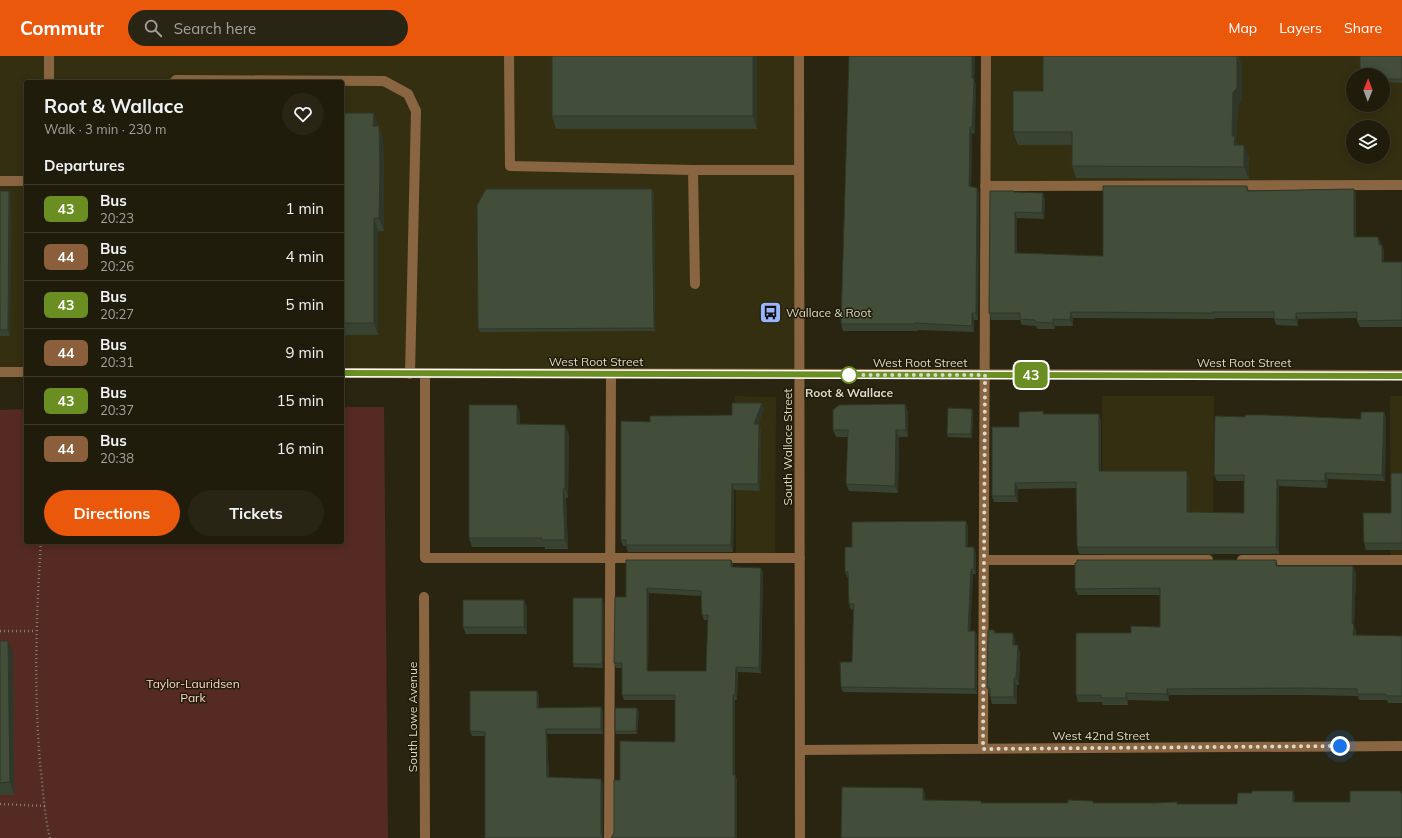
<!DOCTYPE html>
<meta charset="utf-8">
<style>
body{margin:0;font-family:Mulish,sans-serif;background:#282515;color:#f1f3f6;height:100vh;display:flex;flex-direction:column;font-size:15px;white-space:nowrap}
*{box-sizing:border-box;margin:0}
p{font-size:13px;color:#a2a19d}
.icon{flex:none;width:22px;height:22px;fill:none;stroke:currentColor;stroke-width:2;stroke-linecap:round;stroke-linejoin:round}
.map{position:relative;flex:1;overflow:hidden}
.sheet{position:absolute;left:24px;top:24px;width:320px;height:464px;display:flex;flex-direction:column;background:#201c0c;border-radius:4px;box-shadow:0 2px 10px #0003,0 0 0 1px #3d3a2d}
.sheet>*{flex:none}
.badge{padding:0 8px;border-radius:6px;font-size:14px;line-height:26px}
.needle{width:26px;rotate:1deg}
.fabs{position:absolute;left:1346px;top:12px;display:grid;gap:8px}
.fabs a{display:grid;place-items:center;width:44px;height:44px;border-radius:50%;background:#201c0c;box-shadow:0 2px 10px #0003,0 0 0 1px #3d3a2d;font-size:20px}
.you{position:absolute;width:20px;height:20px;margin:-10px;border:3px solid #fff;border-radius:50%;background:#1a73e8;box-shadow:0 0 0 6px #1a73e833}
.map>.badge{position:absolute;translate:-50% -50%;box-shadow:0 0 0 2px #fff}
h2{padding:0 20px;font-size:15px;line-height:36px}
.round{display:grid;place-items:center;flex:none;width:42px;height:42px;border-radius:21px;background:#282515}
.summary{display:flex;align-items:center;justify-content:space-between;height:68px;padding:0 20px}
h1{font-size:19px;font-weight:700;line-height:30px}
.primary-button{display:flex;gap:8px;margin-top:auto;padding:8px 20px}
.primary-button a{flex:1;height:46px;border-radius:24px;background:#ea580c;color:#fff;font-size:16px;font-weight:700;line-height:46px;text-align:center}
.primary-button a+a{background:#282515;color:#f1f3f6}
ul{padding:0;list-style:none}
li{display:flex;align-items:center;gap:12px;height:48px;padding:0 20px;border-top:1px solid #3d3a2d}
li div{flex:1}
li b{display:block;font-size:15px}
li em{font-style:normal}
li .badge{min-width:44px;font-weight:700;text-align:center}
header{display:flex;align-items:center;gap:24px;box-sizing:border-box;height:56px;padding:0 20px;background:#ea580c;color:#fff}
header strong{font-size:19px}
nav{display:flex;gap:22px;margin-inline-start:auto;font-size:14px}
.search{width:280px;height:36px;background:#282515;display:flex;align-items:center;gap:10px;box-sizing:border-box;padding:0 14px;border-radius:22px;color:#a2a19d;font-size:15px}
.map>svg:first-child{display:block}
</style>
<header>
<strong>Commutr</strong>
<div class="search"><svg class="icon" aria-label="search" viewBox="0 0 24 24"><circle cx="10" cy="10" r="6"/><path d="M15 15l6 6"/></svg>Search here</div>
<nav><a>Map</a><a>Layers</a><a>Share</a></nav>
</header>
<div class="map">
<svg width="1402" height="782" viewBox="0 0 1402 782">
<rect width="100%" height="100%" fill="#2a2510"/>
<!-- built -->
<path fill="#352f12" fill-rule="evenodd" d="M0 0H803L800 320 342 319V26H26V319H0Z
M986 0H1402V129L985 130ZM1353 19H1383V49H1353ZM1353 71H1383V101H1353Z
M735 340 776 341 775 502H736Z
M1102 340H1214L1213 504H1103Z
M1390 340H1402V504H1391Z"/>
<!-- green -->
<path fill="#552a23" d="M342 351H384L388 782H0V354L26 353V486H342Z"/>
<g fill="none" stroke-linecap="round" stroke-linejoin="round">
<!-- path -->
<path stroke="#837f6e" stroke-width="2.5" stroke-dasharray="1 3" stroke-linecap="butt" d="M41 486C36 560 34 633 40 707 43 731 44 759 50 782
M0 575H36
M0 748 45 750"/>
<!-- minor -->
<path stroke="#8a6541" stroke-width="10" d="M49 0V26
M509 0 510 110 693 114H799
M799 0 800 782
M174 26 176 24 384 25 408 38 416 55 410 318
M693 114 695 228
M0 125H26
M985 130 1402 129
M0 316H26
M342 317 1402 319
M425 318V502H800
M984 504H1208
M1242 504H1402
M424 541 425 782
M983 693 986 0
M800 694 1402 690
M609 782 611 318"/>
</g>
<!-- wall -->
<path fill="#394332" fill-rule="evenodd" d="M757 0V73H556L552 60Z
M849 0H975L974 24 976 29 975 58V78L972 77 971 130 977 132 979 138 978 264H974V276L918 274V275H843L841 268Z
M1043 0H1238L1242 11V44L1238 49 1236 85 1238 89 1249 101V123L1076 122 1072 110V89H1018L1013 76 1043 35Z
M1402 0V27L1383 26V19H1361L1360 17Z
M342 57 378 69 383 82 384 124V175H378V279H342Z
M1247 130 1249 135 1354 133 1356 139V181H1378L1381 189H1382L1384 195V206H1402V271H1360L1357 265V262L1298 263V270L1276 269 1274 262H1215V263L1073 262V270H1055V273H1037L1036 270 1022 269 1020 264H991L989 257 1015 136 1045 143 1044 163 1017 162V197L1103 200Z
M0 135 11 140 10 280H0Z
M654 136 655 275 480 276 478 273Z
M762 347 764 353 758 368 761 374 760 435 734 434 733 496H628L626 490H623L621 484 650 366 732 359Z
M972 353 973 356 972 382 948 381 947 378Z
M908 355V381H899L898 437 849 435 846 428 848 381H836L833 374Z
M1043 355 1044 358H1099L1101 365V415L1189 421V456L1244 457V425H1217L1214 419 1361 363 1384 356 1386 362 1385 425 1328 423 1327 432 1279 430V498H1079L1077 491 1076 432 1018 433V446H994L992 440Z
M520 357V368L569 378 568 442H566L568 493H545V491H472L469 482Z
M1402 417V494H1366L1364 487 1391 457Z
M966 465 968 471V491L976 497V518H973L970 575H975L977 580V638L843 636 841 631 852 606 853 553 851 554 849 548 848 521H847L845 516 852 491Z
M626 504H731L733 508V511L761 512 763 517 761 617 738 616 737 644H735V719L737 724 614 777 620 724 675 686V644H624L622 639V612H616L614 607 626 541ZM649 537 701 540 702 559 704 564H708L706 615H648Z
M1278 510 1356 517 1354 570 1356 575V579L1402 580V647H1388L1387 644H1359L1358 640 1306 639H1169V645L1128 644V649H1103L1102 646H1078L1076 639 1131 577 1160 571V539H1078L1075 533Z
M604 546 603 612 574 611 573 608Z
M527 551V578H466L463 571Z
M994 574 996 577H1013L1015 584V589L1020 596 1019 629H1017V648H992L990 641V639L987 632Z
M0 585 13 597 14 739H0Z
M537 635 539 640V652L601 651 603 656V678H547L549 721 603 728V781L485 680H472L470 675Z
M639 656 637 678H616L615 675Z"/>
<!-- shaded-wall -->
<path fill="#2e3729" d="M753 0H757V73L753 60Z
M972 0H975L974 24 976 29 975 78 972 71Z
M1237 0 1242 11V44L1238 49 1236 85 1239 92V101L1232 80 1233 36Z
M374 57 378 69V82L373 70Z
M379 70 383 82 384 124V175L379 162Z
M970 71 972 77 971 136 969 130Z
M1244 89 1249 101V123L1244 111Z
M977 132 979 138 978 264 976 257Z
M652 133 654 136 655 275 654 272Z
M1354 133 1356 139V187L1354 181Z
M9 135 11 140 10 280 8 274Z
M1043 137 1045 143 1044 163 1042 157Z
M1015 156 1017 162V203L1015 197Z
M374 162 378 175V279L374 267Z
M1378 181 1381 187V195L1379 189Z
M1382 189 1384 195V212L1382 206Z
M1071 256 1073 262V270L1070 264Z
M972 257 974 264V276L972 270Z
M1296 257 1298 263V270L1296 264Z
M1053 263 1055 270V273L1053 267Z
M762 347 764 353 756 374 754 368Z
M905 348 908 355V381L906 374Z
M517 349 520 357V377L517 368Z
M972 353 973 356 972 382 971 378Z
M1384 356 1386 362 1385 425 1382 419Z
M1099 358 1101 365V421L1099 415Z
M759 368 761 374 760 435 758 428Z
M565 369 569 378 568 442 565 433Z
M896 374 899 381 898 437 895 430Z
M1187 415 1189 421V463L1187 456Z
M1325 417 1328 423 1327 432 1325 425Z
M1277 424 1279 430V498L1276 491Z
M1015 427 1018 433V446L1015 440Z
M732 428 734 434 733 496 731 489Z
M563 433 566 442 568 493 565 484Z
M966 465 968 471V497L966 491Z
M974 491 976 497V518L974 513Z
M731 504 733 508V516L731 511Z
M1276 504 1278 510H1276Z
M1353 510 1356 517 1354 570 1356 575V585L1353 579 1352 568Z
M761 512 763 517 761 617 759 612Z
M971 513 973 518 970 580 968 575Z
M647 532 649 537 648 619 647 615Z
M602 542 604 546 603 612 602 608Z
M524 544 527 551V578L524 571Z
M975 575 977 580V638L975 633Z
M1013 577 1015 584V596L1013 589Z
M8 585 13 597 14 739 10 726Z
M1018 589 1020 596 1019 629 1016 622Z
M736 611 738 616 737 644 735 639Z
M1014 622 1017 629V648L1014 641Z
M1167 633 1169 639V645L1167 638Z
M537 635 539 640V657L537 652Z
M1126 637 1128 644V649L1126 642Z
M733 639 735 644V724L733 719Z
M601 651 603 656V678L601 673Z
M637 652 639 656 637 678 636 675Z
M546 673 547 678 549 726 547 721Z
M735 719 737 724V782H735Z
M601 723 603 728V782L601 778Z
M923 732 925 737V749L923 744Z
M1293 735 1295 740V751L1293 746Z"/>
<!-- building -->
<path fill="#424e3a" stroke="#2e3729" fill-rule="evenodd" d="M552 0H753V60H552Z
M849 0H972V22H974L973 52 972 71H970L969 130 977 132 976 257H972V270L915 267V268H841Z
M1043 0H1237V32L1233 36 1232 80H1235L1234 89H1244V111L1072 110V76H1013V35H1043Z
M1360 0H1402V23H1383V19H1371V17H1360Z
M342 57H374L373 70H379L380 111 379 162H374V267H342Z
M1103 130H1247V135L1354 133V181H1378L1379 189H1382V206H1402V264L1357 265V256L1296 257V264L1274 263V256H1213V257L1071 256 1070 264 1053 263V267L1035 266V264L1020 263V257H989L990 135H1014V136L1043 137 1042 157 1015 156V197L1103 200Z
M486 133H652L654 272 478 273 477 149Z
M0 135H9L8 274H0Z
M732 347H762L754 368H759L758 428H732L731 489H626V484H621V365L650 366V360L732 359Z
M905 348 906 374H896L895 430 846 428 848 374H833V354L839 349Z
M469 349H517V368L565 369V433H563L565 484H542V482H469Z
M948 352 972 353 971 378H947Z
M1043 355V358H1099V415H1187V456L1244 457V419H1214L1215 360 1245 361V359H1266L1361 363V356H1384L1382 419 1325 417V425L1277 424 1276 491H1077L1076 426 1015 427V440H992V371H1019V356Z
M1391 417H1402V487H1364L1363 457H1391Z
M966 465V491H974V513H971L968 575H975V633L841 631 840 606H852L854 548H849L848 516H845V491H852V466Z
M626 504H731V511L761 512 759 612 736 611 735 639H733V719H735V782H611L614 777V724H620V685L675 686V639H622V607H614L615 541H626ZM647 532 701 535 702 559H708L706 615H647Z
M1077 504H1276V510H1353L1352 568H1354L1353 579 1402 580V640H1386V638H1357V633L1303 632 1167 633V638L1126 637V642H1101V639H1076V577H1131V570L1160 571V532L1075 533V507H1077Z
M573 542H602V608H573Z
M463 544H524V571H463Z
M988 574H994V577H1013V589H1018L1016 622H1014V641H990V632H987Z
M0 585H8L10 726 0 727Z
M470 635H537V652L601 651V673H546L547 721 601 723V778L603 782H485V676L470 675Z
M615 652H637L636 675H615Z
M842 731 923 732V744L981 745V747H1068V744L1093 745V747H1156L1177 746V748H1237L1238 737H1252V735H1293V746H1350V735H1401V737H1402V782H841Z"/>
<g fill="none" stroke-linecap="round" stroke-linejoin="round">
<defs>
<path id="line" d="M342 317 1402 320"/>
</defs>
<!-- line casing -->
<use href="#line" stroke="#fff" stroke-width="9"/>
<!-- line -->
<use href="#line" stroke="#6b8e23" stroke-width="6"/>
<!-- walk -->
<path stroke="#dad8cb" stroke-width="4" stroke-dasharray="0 7.2" d="M849 319H985L983 693 1340 690"/>
</g>
<!-- icons -->
<defs>
<symbol id="bus-square" viewBox="-11 -11 22 22"><rect x="-9" y="-9" width="18" height="18" rx="4" fill="#98b5fd" stroke="#201c07"/><path d="M-5-6H5V4H4V6H2V4H-2V6H-4V4H-5ZM-3.5-4V0h7V-4ZM-3.5 1.2v1.5H-2V1.2ZM2 1.2v1.5H3.5V1.2Z" fill="#111"/></symbol>
</defs>
<g fill-rule="evenodd">
<use href="#bus-square" x="758" y="244" width="25" height="25"/>
</g>
<!-- markers -->
<circle fill="#fff" stroke="#6b8e23" stroke-width="2" cx="849" cy="319" r="8"/>
<g text-anchor="middle" dominant-baseline="central" stroke-width="3" stroke-linejoin="round" paint-order="stroke">
<!-- poi labels -->
<g font-size="12" fill="#dad8cb" stroke="#201c07" text-anchor="start">
<text x="786" y="256">Wallace &amp; Root</text>
</g>
<!-- street labels -->
<g font-size="12" fill="#dad8cb" stroke="#201c07">
<text x="596" y="305">West Root Street</text>
<text x="920" y="306">West Root Street</text>
<text x="1244" y="306">West Root Street</text>
<text transform="translate(787 391) rotate(-90)">South Wallace Street</text>
<text transform="translate(412 661) rotate(-90)">South Lowe Avenue</text>
<text x="1101" y="679">West 42nd Street</text>
</g>
<!-- stop labels -->
<g font-size="12" font-weight="bold" fill="#dad8cb" stroke="#201c07">
<text x="849" y="336">Root &amp; Wallace</text>
</g>
<!-- park labels -->
<g font-size="12" fill="#fed3ca" stroke="#201c07">
<text x="193" y="627">Taylor-Lauridsen<tspan x="193" dy="14">Park</tspan></text>
</g>
</g>
</svg>
<div class="fabs">
<a><svg class="needle" viewBox="-14 -14 28 28"><path d="M0-13l5 13h-10z" fill="#e53935"/><path d="M0 13l5-13h-10z" fill="#a2a19d"/></svg></a>
<a><svg class="icon" aria-label="layers" viewBox="0 0 24 24"><path d="M12 4l9 5-9 5-9-5zM3 14l9 5 9-5"/></svg></a>
</div>
<div class="you" style="left:1340px;top:690px"></div>
<b class="badge" style="left:1031px;top:319px;background:#6b8e23;color:#fff">43</b>
<section class="sheet">
<div class="summary"><div><h1>Root &amp; Wallace</h1><p>Walk · 3 min · 230 m</p></div><a class="round"><svg class="icon" aria-label="heart" viewBox="0 0 24 24"><path d="M12 20l-8-8c-3-5 5-10 8-4 3-6 11-1 8 4z"/></svg></a></div>
<h2>Departures</h2>
<ul>
<li><span class="badge" style="background:#6b8e23;color:#fff">43</span><div><b>Bus</b><p>20:23</p></div><em>1 min</em></li>
<li><span class="badge" style="background:#8b5e3c;color:#fff">44</span><div><b>Bus</b><p>20:26</p></div><em>4 min</em></li>
<li><span class="badge" style="background:#6b8e23;color:#fff">43</span><div><b>Bus</b><p>20:27</p></div><em>5 min</em></li>
<li><span class="badge" style="background:#8b5e3c;color:#fff">44</span><div><b>Bus</b><p>20:31</p></div><em>9 min</em></li>
<li><span class="badge" style="background:#6b8e23;color:#fff">43</span><div><b>Bus</b><p>20:37</p></div><em>15 min</em></li>
<li><span class="badge" style="background:#8b5e3c;color:#fff">44</span><div><b>Bus</b><p>20:38</p></div><em>16 min</em></li>
</ul>
<div class="primary-button"><a>Directions</a><a>Tickets</a></div>
</section>
</div>
